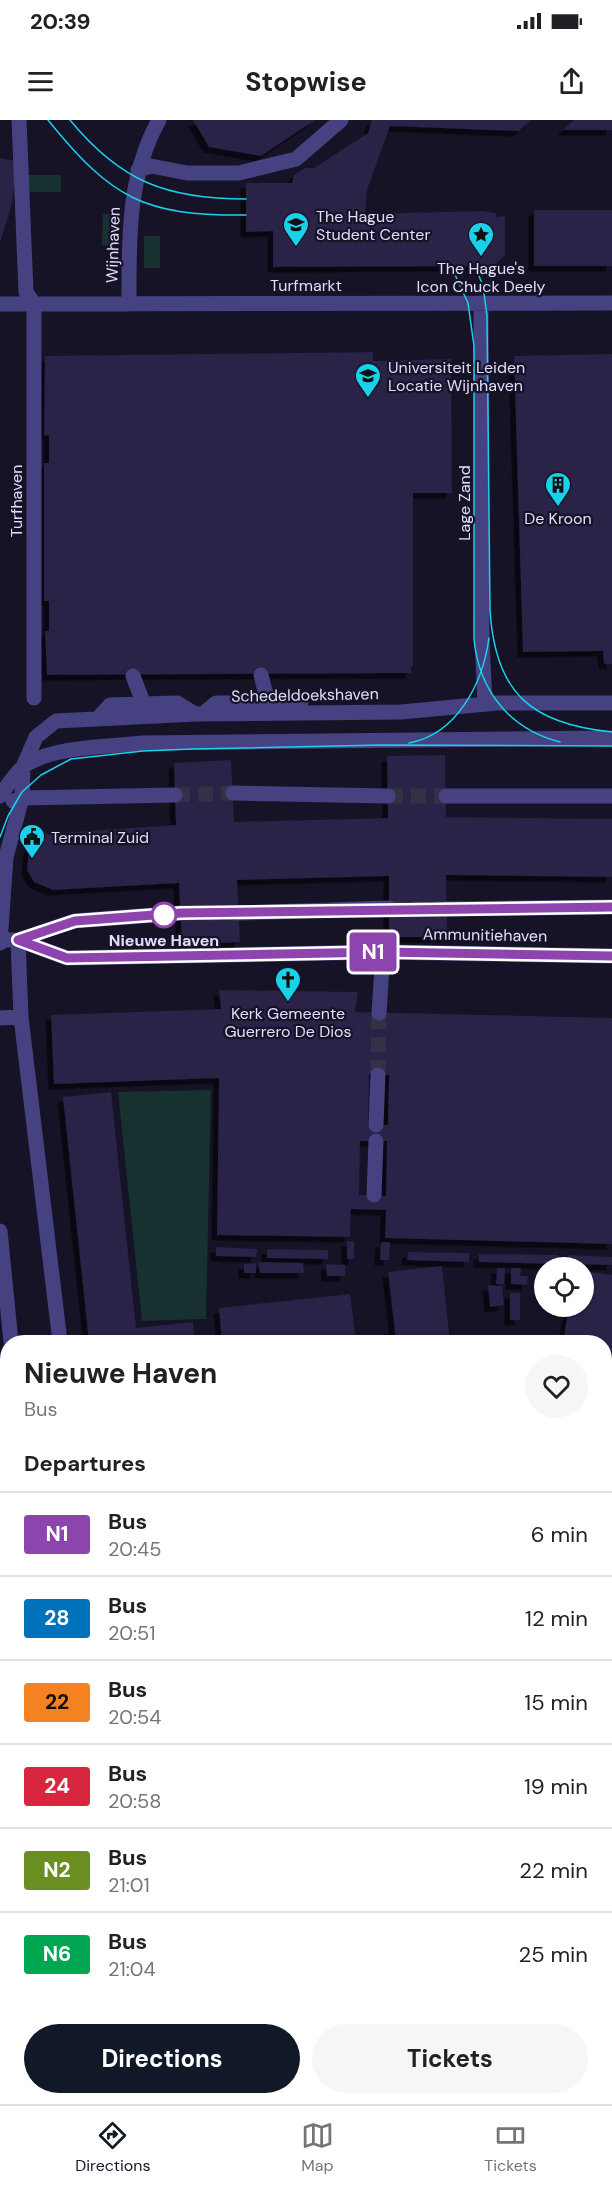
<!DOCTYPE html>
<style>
body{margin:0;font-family:"DM Sans",sans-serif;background:#f6f6f6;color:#202124;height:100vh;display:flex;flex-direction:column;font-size:22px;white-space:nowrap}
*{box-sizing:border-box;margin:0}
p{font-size:20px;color:#757577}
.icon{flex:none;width:33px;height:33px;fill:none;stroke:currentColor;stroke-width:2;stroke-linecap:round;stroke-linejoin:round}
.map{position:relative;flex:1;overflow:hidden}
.panel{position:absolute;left:0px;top:1215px;width:612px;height:770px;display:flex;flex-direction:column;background:#fff;border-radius:24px 24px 0 0;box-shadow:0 2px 4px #0004}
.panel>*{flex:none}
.badge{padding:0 12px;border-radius:4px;font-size:21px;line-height:39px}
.tools{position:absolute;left:534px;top:1137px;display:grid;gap:12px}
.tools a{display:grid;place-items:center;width:60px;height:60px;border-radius:50%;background:#fff;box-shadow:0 2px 4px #0004;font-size:30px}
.map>.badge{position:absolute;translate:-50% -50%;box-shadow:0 0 0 3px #fff}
h2{padding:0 24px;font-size:22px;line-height:54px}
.round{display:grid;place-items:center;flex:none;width:63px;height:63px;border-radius:32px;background:#f6f6f6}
.summary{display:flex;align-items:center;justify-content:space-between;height:102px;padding:0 24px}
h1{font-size:28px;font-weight:700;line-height:45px}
.primary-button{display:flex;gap:12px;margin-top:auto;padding:12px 24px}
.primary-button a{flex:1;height:69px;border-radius:36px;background:#111827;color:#fff;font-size:24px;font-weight:700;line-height:69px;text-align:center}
.primary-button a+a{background:#f6f6f6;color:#202124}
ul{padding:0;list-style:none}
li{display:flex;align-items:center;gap:18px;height:84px;padding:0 24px;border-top:2px solid #e0e0e0}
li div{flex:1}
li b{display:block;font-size:22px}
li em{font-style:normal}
li .badge{min-width:66px;font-weight:700;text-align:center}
.status{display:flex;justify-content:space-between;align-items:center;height:42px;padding:0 30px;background:#fff;direction:ltr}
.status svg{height:16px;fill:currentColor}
header{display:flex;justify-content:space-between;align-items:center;height:78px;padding:0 24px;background:#fff;font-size:27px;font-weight:700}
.menu{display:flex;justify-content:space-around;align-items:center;height:84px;border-top:2px solid #e0e0e0;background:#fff;font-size:16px;color:#757577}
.menu a{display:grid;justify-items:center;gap:3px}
.menu .selected{color:#111827}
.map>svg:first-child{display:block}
</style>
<div class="status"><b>20:39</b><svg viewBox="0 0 49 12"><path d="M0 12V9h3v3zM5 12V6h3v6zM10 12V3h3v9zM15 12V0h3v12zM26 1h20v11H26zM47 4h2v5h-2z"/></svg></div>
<header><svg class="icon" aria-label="menu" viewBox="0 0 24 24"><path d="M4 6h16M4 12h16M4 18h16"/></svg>Stopwise<svg class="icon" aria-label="share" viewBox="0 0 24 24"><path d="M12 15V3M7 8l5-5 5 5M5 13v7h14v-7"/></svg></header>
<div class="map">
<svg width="612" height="1984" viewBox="0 0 612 1984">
<defs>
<filter id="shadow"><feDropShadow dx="-5.5" dy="5.5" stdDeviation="0" flood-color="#0009"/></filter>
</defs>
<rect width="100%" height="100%" fill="#161327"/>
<!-- green -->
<path fill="#163130" d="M28 55H61V72H28Z
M103 94H119V125H102Z
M144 116H160V148H144Z
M211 970 206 1199 142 1201 118 972Z
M612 1753V1865L605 1866V1754Z"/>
<!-- water -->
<path fill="#14284a" d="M612 1566V1623H605V1567Z
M0 1619 8 1620 7 1676 0 1677Z"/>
<!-- building -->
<path fill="#292047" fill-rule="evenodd" filter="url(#shadow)" d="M193 0H315L261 36 209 27Z
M372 0H531L519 11 390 6 367 70 365 94 480 91 496 93V97L505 96V135L494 146 273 147V111L246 112V63H292L294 55 305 48H314L368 13Z
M574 0H612V10H563Z
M0 38 17 41 12 83 0 123Z
M534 90H612V146H534Z
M373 232V241L451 239 452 373H413V547H411V553L47 555 45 511H49V481H44V343H49V315L44 316 45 236Z
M612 234V544H604L603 531 523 532 514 236Z
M445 635 446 697 612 699V757L446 755 447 817H389V756L237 760 240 822 182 825 179 763 53 770 34 762 27 750 29 727 46 714 176 705 174 643 231 640 234 702 388 698 387 636Z
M219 870 358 872 355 892 612 898V1124L385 1118 386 1090 351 1089 350 1117 217 1115 219 958 54 964 51 895 221 889ZM369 954 389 955 388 1005H368ZM360 1021H387L386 1076 359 1075Z
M111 972 136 1208 193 1202 195 1222H89L63 977Z
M347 1121H354V1139H347Z
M381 1122H390L389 1140H380Z
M216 1127 257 1129 256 1137 216 1136Z
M267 1129 328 1130V1139L267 1138Z
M408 1132 469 1133V1142L407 1140Z
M479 1134 558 1135V1144L479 1142Z
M568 1135 612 1137V1145L568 1144Z
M258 1142 303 1143 304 1153H260Z
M256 1143V1153H244V1144Z
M326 1144 345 1145V1156H327Z
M442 1146 450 1222H396L388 1152Z
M497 1148H505L504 1164H496Z
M511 1148H521L520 1156H528L527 1165 511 1164Z
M584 1151 612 1155V1226L606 1270 604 1222H563L569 1186H584Z
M488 1165 502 1166 504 1185 490 1187Z
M510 1173H520V1200H510Z
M350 1174 356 1222H222L219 1188Z
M509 1216 519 1217V1222H509Z
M0 1446 4 1453 8 1484V1571L0 1572Z
M604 1457H609L612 1462V1517L604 1518Z
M612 1669V1731H604V1670Z
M8 1709V1757H0V1710Z
M8 1785V1878L0 1879V1786Z
M608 1879H612V1918H604V1880Z
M3 1902 8 1905V1944H0V1903Z
M612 1969V1984H491L490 1978 604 1977V1970Z
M29 1977H103L104 1983 30 1984Z
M190 1977H308L309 1984H191Z
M354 1977H409V1982L354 1984Z"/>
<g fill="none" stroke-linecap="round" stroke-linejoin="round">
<!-- minor-tunnel -->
<path stroke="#343147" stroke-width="15" stroke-dasharray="15 8" stroke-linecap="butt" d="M175 675 233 673
M388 676H446
M389 788 446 789
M181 793H238
M378 955 379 893"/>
<!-- minor -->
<path stroke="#464282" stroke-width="15" d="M19 0 26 172 34 184V578
M138 50 151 46 187 53H239L296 39 341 0
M481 183 482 521 485 583
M0 184 612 183
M129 184C129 121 127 57 159 0
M261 555 265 571 272 582
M133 556 144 585
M205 592 216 583H301
M98 598 110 585 177 583 195 594
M233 673 388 676
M0 676C7 667 14 654 23 647 50 626 109 627 142 623L612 618
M446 676H612
M13 681 22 678 175 675
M446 789 612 787
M238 793 389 788
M0 820H18L67 838 383 832 612 836
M18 820 21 897 60 1222
M18 820 74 801 181 793
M0 823 6 737 22 678 23 647 36 617 56 601 195 594 401 592 497 583H612
M379 893 383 832
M0 898 21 897
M376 1005 378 955
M374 1075 376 1021
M0 1111 11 1222
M0 1282H8
M604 1545H612
M0 1598H8
M604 1655 612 1654
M0 1700 8 1699
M604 1949H612
M145 1977 146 1984
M458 1977V1984"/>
<!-- tram -->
<path stroke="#1ad1ea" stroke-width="1.5" d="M48 0C112 79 144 96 246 95
M70 0C121 62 167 79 246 79
M451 146 468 183 474 226V519C479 570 509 609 560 622
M475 146 483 166 487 196 490 490C495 573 531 604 612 612
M409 623C458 614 483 562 489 518
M0 717 8 696 22 672 41 655 71 639 143 631 192 629 382 625 612 626"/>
</g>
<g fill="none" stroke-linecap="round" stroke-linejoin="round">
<defs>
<path id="line" d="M612 787 181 793 75 801 18 820 67 838 383 832 612 836"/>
</defs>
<!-- line casing -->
<use href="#line" stroke="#fff" stroke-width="14"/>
<!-- line -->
<use href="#line" stroke="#8e44ad" stroke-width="9"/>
</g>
<!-- icons -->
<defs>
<symbol id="university-pin" viewBox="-11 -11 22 30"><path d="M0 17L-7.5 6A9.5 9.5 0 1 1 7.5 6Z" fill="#1ad1ea" stroke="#161327"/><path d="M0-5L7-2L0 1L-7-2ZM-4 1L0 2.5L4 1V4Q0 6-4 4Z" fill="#111"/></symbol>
<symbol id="sight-pin" viewBox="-11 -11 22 30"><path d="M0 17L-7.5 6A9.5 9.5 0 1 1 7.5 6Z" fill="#1ad1ea" stroke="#161327"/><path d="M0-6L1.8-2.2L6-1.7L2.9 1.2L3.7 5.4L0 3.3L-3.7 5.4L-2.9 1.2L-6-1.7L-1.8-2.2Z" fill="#111"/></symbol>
<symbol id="building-pin" viewBox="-11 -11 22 30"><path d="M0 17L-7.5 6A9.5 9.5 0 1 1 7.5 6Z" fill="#1ad1ea" stroke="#161327"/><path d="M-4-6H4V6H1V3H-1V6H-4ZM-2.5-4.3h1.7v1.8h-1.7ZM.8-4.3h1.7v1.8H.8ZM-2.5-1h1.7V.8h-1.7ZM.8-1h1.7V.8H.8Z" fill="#111"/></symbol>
<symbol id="civic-pin" viewBox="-11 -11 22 30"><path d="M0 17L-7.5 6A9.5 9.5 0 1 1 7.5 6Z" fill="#1ad1ea" stroke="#161327"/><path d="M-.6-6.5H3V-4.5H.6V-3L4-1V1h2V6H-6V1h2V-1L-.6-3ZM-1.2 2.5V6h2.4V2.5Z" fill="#111"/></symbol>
<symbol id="church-pin" viewBox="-11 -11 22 30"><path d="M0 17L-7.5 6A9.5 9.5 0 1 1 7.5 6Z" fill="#1ad1ea" stroke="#161327"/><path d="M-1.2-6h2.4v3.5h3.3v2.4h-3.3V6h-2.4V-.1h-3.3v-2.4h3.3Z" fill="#111"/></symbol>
</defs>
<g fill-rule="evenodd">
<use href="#university-pin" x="281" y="90" width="30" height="40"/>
<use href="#sight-pin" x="466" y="100" width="30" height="40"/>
<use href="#university-pin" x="353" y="241" width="30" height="40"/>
<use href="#building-pin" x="543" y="350" width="30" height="40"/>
<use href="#civic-pin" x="17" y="702" width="30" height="40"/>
<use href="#church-pin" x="273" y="845" width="30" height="40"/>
</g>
<!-- markers -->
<circle fill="#fff" stroke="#8e44ad" stroke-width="3" cx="164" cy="795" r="12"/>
<g text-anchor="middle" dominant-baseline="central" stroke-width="4.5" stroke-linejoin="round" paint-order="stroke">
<!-- poi labels -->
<g font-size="16" fill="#e0dcfc" stroke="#161327" text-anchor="start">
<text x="316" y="96">The Hague<tspan x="316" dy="18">Student Center</tspan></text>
<text x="481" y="148" text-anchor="middle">The Hague's<tspan x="481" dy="18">Icon Chuck Deely</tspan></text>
<text x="388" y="247">Universiteit Leiden<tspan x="388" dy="18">Locatie Wijnhaven</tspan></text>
<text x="558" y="398" text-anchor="middle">De Kroon</text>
<text x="51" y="717">Terminal Zuid</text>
<text x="288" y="893" text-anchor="middle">Kerk Gemeente<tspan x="288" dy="18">Guerrero De Dios</tspan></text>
</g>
<!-- street labels -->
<g font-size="16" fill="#e0dcfc" stroke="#161327">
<text transform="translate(113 125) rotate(-88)">Wijnhaven</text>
<text x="306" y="165">Turfmarkt</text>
<text transform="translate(16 381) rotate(-90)">Turfhaven</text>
<text transform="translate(464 383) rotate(-90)">Lage Zand</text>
<text transform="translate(305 575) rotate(-1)">Schedeldoekshaven</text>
<text transform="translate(485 815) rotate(1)">Ammunitiehaven</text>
</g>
<!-- stop labels -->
<g font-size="16" font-weight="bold" fill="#e0dcfc" stroke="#161327">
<text x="164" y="820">Nieuwe Haven</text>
</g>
</g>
</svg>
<div class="tools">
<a><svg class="icon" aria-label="locate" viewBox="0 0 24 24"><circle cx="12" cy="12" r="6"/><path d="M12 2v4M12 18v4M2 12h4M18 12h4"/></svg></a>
</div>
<b class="badge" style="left:373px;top:832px;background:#8e44ad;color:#fff">N1</b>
<section class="panel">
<div class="summary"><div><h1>Nieuwe Haven</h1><p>Bus</p></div><a class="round"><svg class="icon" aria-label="heart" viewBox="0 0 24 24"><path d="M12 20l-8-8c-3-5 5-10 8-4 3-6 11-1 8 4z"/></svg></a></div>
<h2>Departures</h2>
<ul>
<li><span class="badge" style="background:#8e44ad;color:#fff">N1</span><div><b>Bus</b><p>20:45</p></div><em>6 min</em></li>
<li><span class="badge" style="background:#0072bc;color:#fff">28</span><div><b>Bus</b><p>20:51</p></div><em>12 min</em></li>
<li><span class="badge" style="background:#f58220;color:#111">22</span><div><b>Bus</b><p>20:54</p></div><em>15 min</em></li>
<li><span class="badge" style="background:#d7263d;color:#fff">24</span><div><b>Bus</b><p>20:58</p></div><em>19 min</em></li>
<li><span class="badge" style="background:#6b8e23;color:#fff">N2</span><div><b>Bus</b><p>21:01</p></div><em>22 min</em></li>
<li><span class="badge" style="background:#00a651;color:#fff">N6</span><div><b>Bus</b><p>21:04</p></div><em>25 min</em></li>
</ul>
<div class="primary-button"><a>Directions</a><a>Tickets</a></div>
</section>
</div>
<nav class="menu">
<a class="selected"><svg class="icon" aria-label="directions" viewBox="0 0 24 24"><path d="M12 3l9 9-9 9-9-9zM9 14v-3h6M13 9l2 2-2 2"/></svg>Directions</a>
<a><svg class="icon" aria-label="map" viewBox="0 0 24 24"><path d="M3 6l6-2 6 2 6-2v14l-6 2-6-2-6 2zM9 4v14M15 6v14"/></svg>Map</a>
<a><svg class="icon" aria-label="tickets" viewBox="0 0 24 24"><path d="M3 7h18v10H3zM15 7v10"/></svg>Tickets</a>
</nav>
